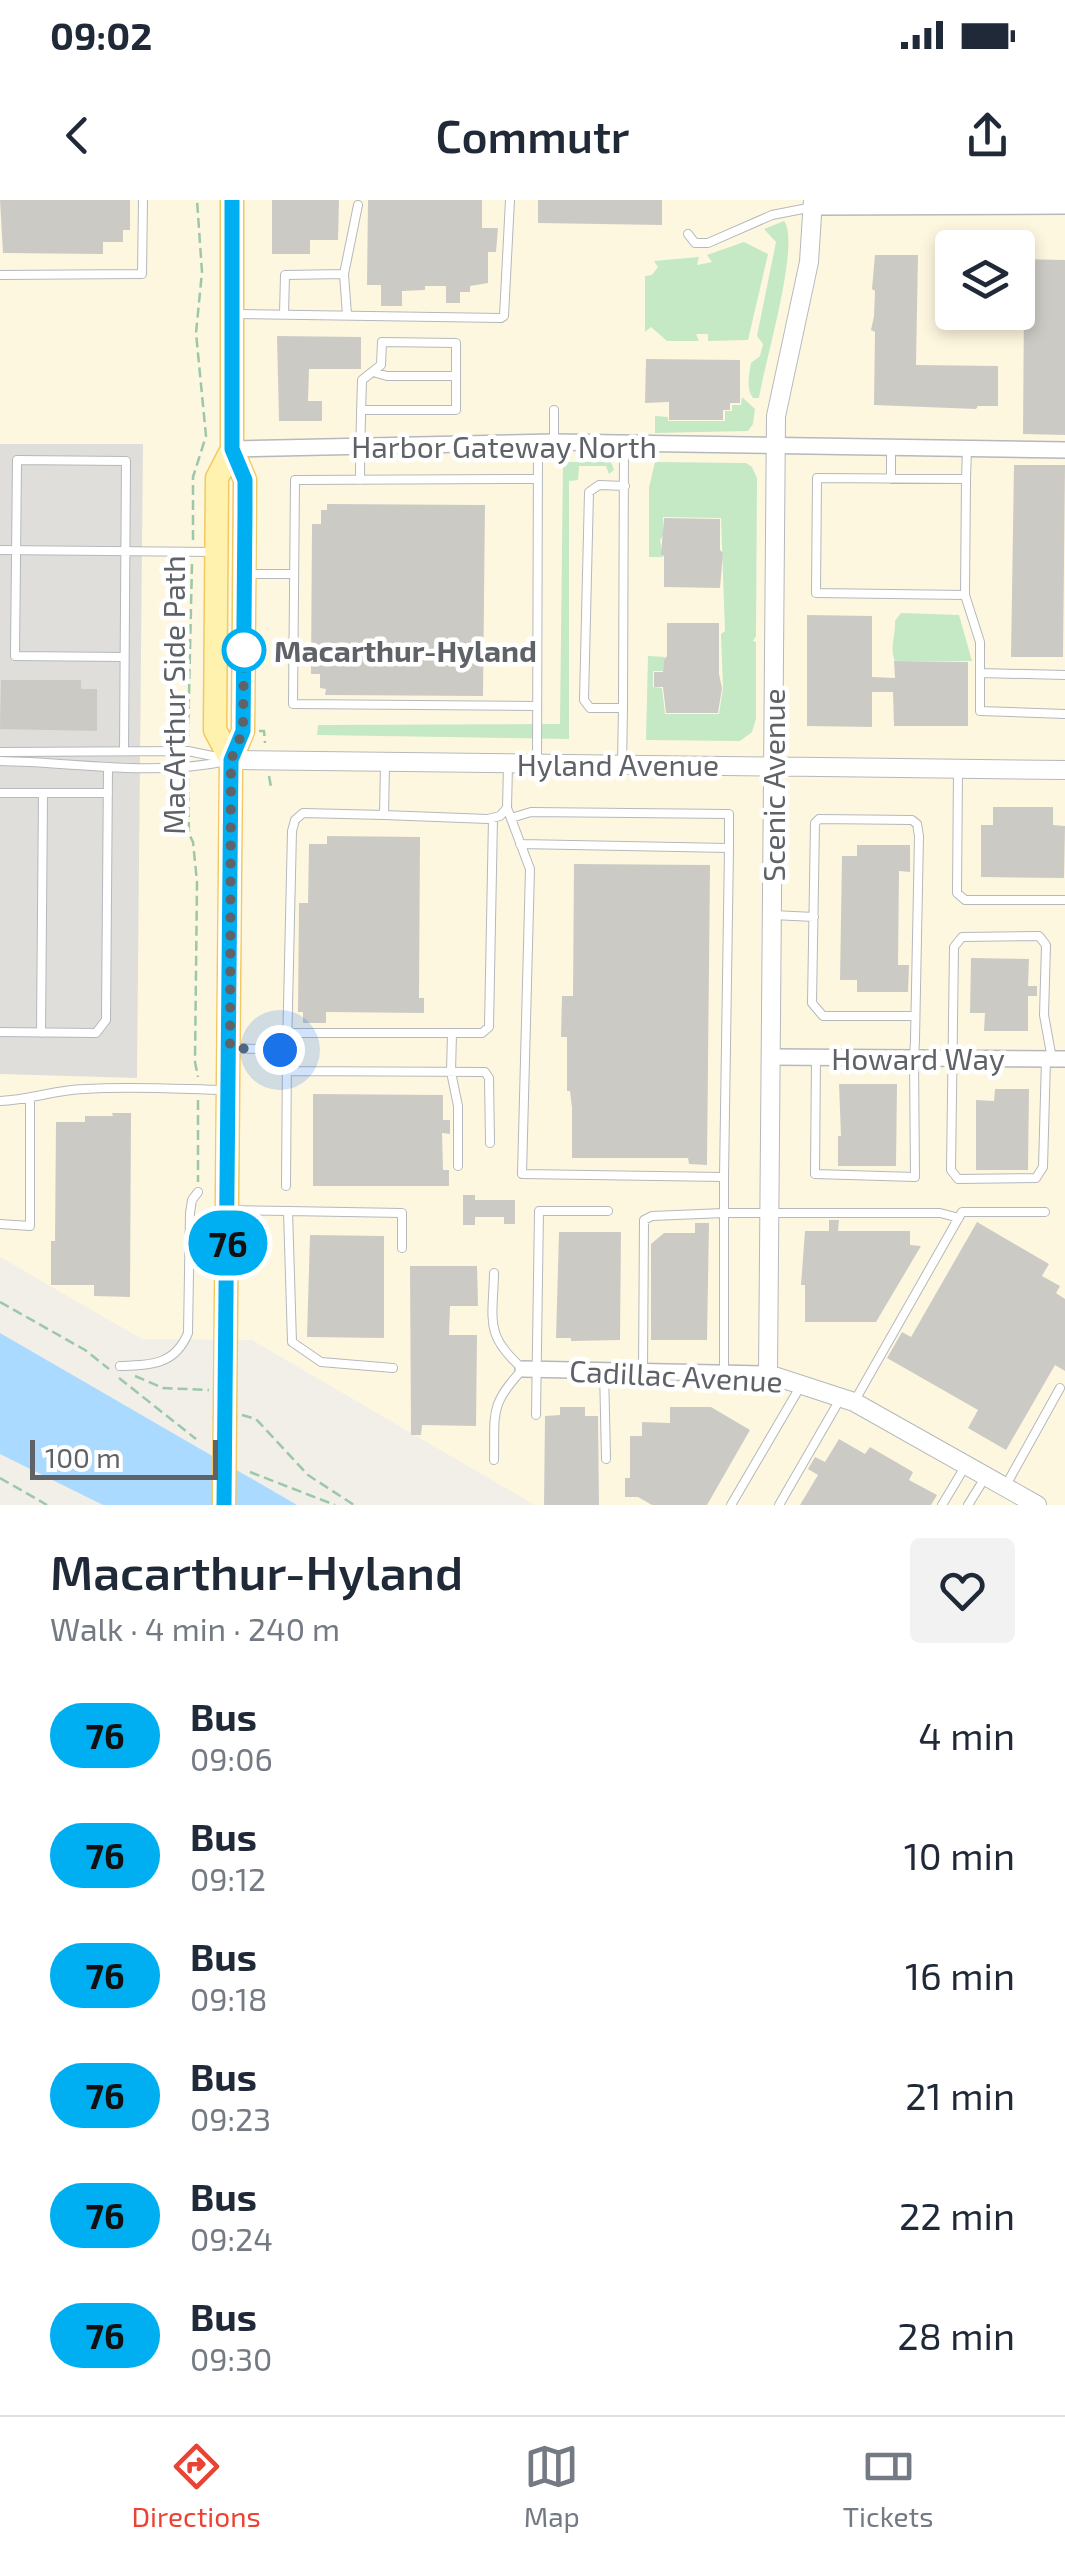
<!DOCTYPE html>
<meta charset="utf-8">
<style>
body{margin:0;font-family:"Exo 2",sans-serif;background:#f2f2f3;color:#1f2937;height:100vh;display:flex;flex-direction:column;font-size:38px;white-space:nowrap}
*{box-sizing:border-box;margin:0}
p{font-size:32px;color:#747a83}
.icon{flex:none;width:55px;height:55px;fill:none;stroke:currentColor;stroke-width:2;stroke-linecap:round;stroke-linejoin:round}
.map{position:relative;height:1305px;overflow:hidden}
.sheet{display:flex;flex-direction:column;background:#fff;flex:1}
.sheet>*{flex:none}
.badge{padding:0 20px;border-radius:32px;font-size:35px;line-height:65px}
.controls{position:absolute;left:935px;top:30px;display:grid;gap:20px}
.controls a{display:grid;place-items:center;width:100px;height:100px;border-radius:10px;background:#fff;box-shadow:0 5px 15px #0003;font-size:50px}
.scale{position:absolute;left:30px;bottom:25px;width:188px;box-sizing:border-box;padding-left:10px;border:5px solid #5f6368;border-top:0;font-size:28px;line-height:35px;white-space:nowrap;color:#5f6368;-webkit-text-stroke:8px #fff;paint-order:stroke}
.you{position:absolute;width:50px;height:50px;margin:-25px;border:8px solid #fff;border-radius:50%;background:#1a73e8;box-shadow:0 0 0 15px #1a73e833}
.map>.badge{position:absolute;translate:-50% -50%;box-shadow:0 0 0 5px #fff}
.round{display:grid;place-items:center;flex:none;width:105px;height:105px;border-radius:10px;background:#f2f2f3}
.overview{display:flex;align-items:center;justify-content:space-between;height:170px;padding:0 50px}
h1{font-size:48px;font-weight:600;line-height:75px}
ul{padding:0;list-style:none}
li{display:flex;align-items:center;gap:30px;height:120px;padding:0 50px}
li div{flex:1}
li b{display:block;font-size:38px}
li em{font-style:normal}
li .badge{min-width:110px;font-weight:700;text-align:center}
.status{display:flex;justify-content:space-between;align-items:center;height:70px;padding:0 50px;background:#fff;direction:ltr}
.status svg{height:28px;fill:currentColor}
header{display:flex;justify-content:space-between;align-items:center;height:130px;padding:0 50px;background:#fff;font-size:45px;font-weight:600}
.dock{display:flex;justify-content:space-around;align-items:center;height:140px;border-top:2px solid #e0e1e3;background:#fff;font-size:28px;color:#747a83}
.dock a{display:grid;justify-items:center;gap:5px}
.dock .active{color:#ea4335}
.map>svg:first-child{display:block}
</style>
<div class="status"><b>09:02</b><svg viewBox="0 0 49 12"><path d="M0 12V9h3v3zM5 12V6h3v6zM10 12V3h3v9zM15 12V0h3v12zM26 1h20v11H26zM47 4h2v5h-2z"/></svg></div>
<header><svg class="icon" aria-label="back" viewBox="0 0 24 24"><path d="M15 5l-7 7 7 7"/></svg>Commutr<svg class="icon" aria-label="share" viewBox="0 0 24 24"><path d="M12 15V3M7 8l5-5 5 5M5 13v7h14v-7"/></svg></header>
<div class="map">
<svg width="1065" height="1305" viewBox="0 0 1065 1305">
<rect width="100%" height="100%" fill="#f1efe8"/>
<!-- commercial -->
<path fill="#fef7e0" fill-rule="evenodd" d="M0 0H1065V1305H535L252 1140 142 1139 0 1057ZM952 48H1018V112H952Z"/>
<!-- industrial -->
<path fill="#e0deda" d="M0 244H143L137 878 0 874Z"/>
<!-- green -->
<path fill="#c5e8c5" d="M784 21C801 42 764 165 759 198H753C746 189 749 174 751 163L760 156 763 144 757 136 776 42 764 29Z
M744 42 768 54 748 140 708 141V134H696L699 141H667L651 127 645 132V76L652 75 658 67 654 61 699 57 697 65 712 62 707 55Z
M742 197 755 209 753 224 748 231 655 233V216L668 217V221H725V211H732V205H741Z
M563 262H611L614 270 609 274 606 266H579L578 280 569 281V539L317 535 318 525 560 524Z
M655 262 746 263 752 267 757 278 756 436 753 441 756 442V519L752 532 740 541 646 540 648 456 665 457 663 471H653V487L662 488 665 514H719L723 488 721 434 725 431 721 318 663 317V336L660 340 663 357H649V288Z
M901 413 959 415 972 461H895C889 448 896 435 895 421Z"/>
<!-- water -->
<path fill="#aadaff" d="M0 1133 297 1305H103L0 1254Z"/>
<!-- building -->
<path fill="#cccac5" d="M0 0H130V30H123V42H103V54L3 53Z
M272 0H339L338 40H310V54H272Z
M368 0H482V28H498L496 52H488V83L470 86V92H460V103H446V86H425V90L402 91V106H381V85H367Z
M538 0H662V25L538 23Z
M875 55H918L916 165 998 166V206H978L976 209 874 205 875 132 871 130 874 116 875 91 872 89Z
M1018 59 1065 60V235L1023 234 1024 99H1018Z
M277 136 361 137V169H309L308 201H322V221H279Z
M646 159 740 160V203H730V210H723V220H669V202L645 203Z
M1014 265H1065L1063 457H1011Z
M327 304 485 305 483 496 325 495 326 489 320 488V474H311L312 324H321V310H327Z
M664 318 720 319V350L723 353 720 388 664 387V356L661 354Z
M807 415 872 416V477L895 478 894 461 968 462V526H894L893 492H872V527L807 526Z
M667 423H719V474L722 488 718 513H666L663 487H654V472H663L664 460 667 456Z
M1 480H81V489H97V531L0 529Z
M993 607H1053V625L1065 626 1064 678 981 677V625H993Z
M327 636 420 637 419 798H424V813L326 812V823H303V812H298L299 703H308L309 644H327Z
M857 645H910V672L899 671 898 765H909L908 792H857V780H840L842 656H857Z
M574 664 710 665 707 965 689 964 688 958H572V908L570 891H567V837H561L562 796H573Z
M971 758 1029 759 1028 786H1037V796H1028V831H984L985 813H970Z
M839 884H897L896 966H838V936H841Z
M995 889H1029L1028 970H976V900L994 901Z
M313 894 443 895V920H450V934L442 933 443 970H449V986H313Z
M112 913H131L130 1097 94 1096V1085H51V1041H55L56 922H85V916H113Z
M463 995H475V1000H515V1024H504V1017H475V1025H463Z
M829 1020H839L838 1031H910V1045L921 1046 876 1122H805V1085H801L805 1031H829Z
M977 1022 1049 1064 1042 1076 1060 1086 1056 1093 1065 1099V1171L1055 1165 1006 1250 968 1228 978 1210 887 1158 902 1132 911 1137Z
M695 1023H709L707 1140H651V1044L664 1033H695Z
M559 1032H621L620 1140 571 1141V1138H556Z
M310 1035 384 1036V1138L307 1137Z
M410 1066H477L478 1106H450L449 1135H477L476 1226 422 1225 421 1235H411Z
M560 1207H585V1216H598L599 1305H544L545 1216 560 1215Z
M670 1207H711L750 1230 707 1305H652L638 1297H625V1278H630V1236H642V1222L670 1223Z
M839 1239 865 1254 870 1247 913 1272 909 1280 937 1295 931 1305H800L818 1275 808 1269 815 1257 825 1262Z"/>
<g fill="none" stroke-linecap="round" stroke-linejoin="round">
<defs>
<path id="service" d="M688 34 695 43H708L772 15 813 7
M344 74 347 115
M0 75 142 74 143 0
M236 114 501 118 504 116 510 0
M284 114 285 75 344 74 358 5
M373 172 387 176H456
M554 242V210
M624 244 623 508H590L584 500 589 292 599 285 625 286
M967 248 966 279 817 278 816 393 965 395 980 442V473L1065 475
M891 279V248
M360 280C360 247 361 214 362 180L381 165 382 142 456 143V210H361
M0 350 215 352
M249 374H294
M965 395 966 279
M124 457 15 456 17 260 126 261 124 551
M980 473V511L1065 514
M537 506 293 504 295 280 538 279
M0 552 188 551 222 558
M0 561C77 562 150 577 227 561
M537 563 538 243
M622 564 623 508
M958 569 957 693 965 700H1065
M0 593H108
M507 608 530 669 522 974 724 977V1013L652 1016 644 1020 643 1171
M384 615 488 619 500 616 507 608 508 565
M511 618 531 612 729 614V648L520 644
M773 715 814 717
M0 832 96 833 106 820 108 568
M41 833 43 593
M287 833H482L489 827 493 618
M452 833 451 872 458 906V966
M230 848 287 850 292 631 295 620 303 613 384 615 385 564
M816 857 815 974 915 977 914 858 915 840 919 636 917 624 912 620 819 619 815 623 812 803 823 816H915
M1046 859 1043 967 1036 978 958 979 951 970 954 747 962 737 1039 736 1046 745 1044 815 1052 859
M287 871 485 872 489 878 490 943
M0 901C30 900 54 890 84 889 131 886 178 889 225 890
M724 977 729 648
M286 986 287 850
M228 1010 288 1011 292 1142 321 1162 393 1168
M288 1011 402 1013V1048
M0 1024 30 1026V900
M494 1073C493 1121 484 1135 523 1169 489 1205 495 1213 494 1260
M120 1166C151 1165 175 1165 188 1133L190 1013 192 1000 198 992
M604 1170 606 1259
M724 1172V1013H940L959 1018
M854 1202 962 1012H1045
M536 1215 539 1011H608
M1005 1287 1060 1188
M731 1305 800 1187
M779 1305 839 1201
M942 1305 966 1265
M968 1305 986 1276"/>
<path id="minor" d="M813 7 1065 6
M232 249 554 242 1065 250
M771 857 1065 859
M523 1169 768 1174"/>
<path id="tertiary" d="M813 0 809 62 776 216 768 1174 854 1202 1037 1305
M231 560 1065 570"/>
<path id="primary" d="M231 560 215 530 217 278 232 249
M225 1216 231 560 243 531 245 280 232 249V0"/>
</defs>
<!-- service casing -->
<use href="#service" stroke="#b5b8bc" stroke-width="10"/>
<!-- minor casing -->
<use href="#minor" stroke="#b5b8bc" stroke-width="18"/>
<!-- tertiary casing -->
<use href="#tertiary" stroke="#b5b8bc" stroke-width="20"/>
<!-- primary casing -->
<use href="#primary" stroke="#f2c960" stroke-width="25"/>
<!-- path -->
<path stroke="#9cc7a9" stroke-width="2.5" stroke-dasharray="10 5" stroke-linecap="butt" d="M193 340V277L206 236 196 133 202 72 197 0
M259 531H264L265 543
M188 539 192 363
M269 576 271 587
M188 577 189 634 193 642 197 682 195 862 198 877
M198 900V982
M0 1102 85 1150 109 1169
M135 1176 163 1188 209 1190
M119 1178 196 1239
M242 1215 256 1219 308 1275 354 1305
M250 1272 335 1305
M0 1278 47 1305"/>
<!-- service -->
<use href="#service" stroke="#fff" stroke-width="8"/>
<!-- minor -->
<use href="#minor" stroke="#fff" stroke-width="15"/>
<!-- tertiary -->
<use href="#tertiary" stroke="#fff" stroke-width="18"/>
<!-- primary -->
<use href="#primary" stroke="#fff2af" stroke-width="22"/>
<defs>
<path id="primary-bridge" d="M224 1305 225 1216"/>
</defs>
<!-- primary-bridge casing -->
<use href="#primary-bridge" stroke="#f2c960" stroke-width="25" stroke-linecap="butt"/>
<!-- primary-bridge -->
<use href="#primary-bridge" stroke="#fff2af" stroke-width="22"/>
</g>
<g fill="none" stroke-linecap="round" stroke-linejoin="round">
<defs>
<path id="line" d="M224 1305 231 560 243 531 245 311V280L232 249V0"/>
</defs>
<!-- line casing -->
<use href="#line" stroke="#fff" stroke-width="22"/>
<!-- line -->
<use href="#line" stroke="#00aff2" stroke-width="15"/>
<!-- walk -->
<path stroke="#5f6368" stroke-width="10" stroke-dasharray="0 18" d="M244 450 243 531 231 560 230 848 280 850"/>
</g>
<!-- markers -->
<circle fill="#fff" stroke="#00aff2" stroke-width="5" cx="244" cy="450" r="20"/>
<g text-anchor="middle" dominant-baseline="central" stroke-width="9" stroke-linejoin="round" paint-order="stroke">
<!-- street labels -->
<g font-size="30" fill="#5f6368" stroke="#fff">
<text x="504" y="246">Harbor Gateway North</text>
<text transform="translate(173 495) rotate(-90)">MacArthur Side Path</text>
<text x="618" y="564">Hyland Avenue</text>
<text transform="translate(773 585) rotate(-90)">Scenic Avenue</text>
<text x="918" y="858">Howard Way</text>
<text transform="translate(676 1175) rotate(3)">Cadillac Avenue</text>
</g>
<!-- stop labels -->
<g font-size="30" font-weight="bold" fill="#5f6368" stroke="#fff" text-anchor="start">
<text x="274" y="450">Macarthur-Hyland</text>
</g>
</g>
</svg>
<div class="controls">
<a><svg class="icon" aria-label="layers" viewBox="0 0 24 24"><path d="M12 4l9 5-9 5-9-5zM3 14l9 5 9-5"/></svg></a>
</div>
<div class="scale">100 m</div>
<div class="you" style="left:280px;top:850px"></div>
<b class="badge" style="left:228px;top:1043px;background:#00aff2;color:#111">76</b>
</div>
<section class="sheet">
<div class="overview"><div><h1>Macarthur-Hyland</h1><p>Walk · 4 min · 240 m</p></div><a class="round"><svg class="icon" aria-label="heart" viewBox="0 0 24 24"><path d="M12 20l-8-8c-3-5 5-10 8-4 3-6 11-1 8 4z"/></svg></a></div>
<ul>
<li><span class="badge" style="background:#00aff2;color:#111">76</span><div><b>Bus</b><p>09:06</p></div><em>4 min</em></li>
<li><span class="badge" style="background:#00aff2;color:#111">76</span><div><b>Bus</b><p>09:12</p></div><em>10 min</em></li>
<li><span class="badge" style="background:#00aff2;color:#111">76</span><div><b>Bus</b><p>09:18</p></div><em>16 min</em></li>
<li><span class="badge" style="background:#00aff2;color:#111">76</span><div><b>Bus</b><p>09:23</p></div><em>21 min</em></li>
<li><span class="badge" style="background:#00aff2;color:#111">76</span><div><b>Bus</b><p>09:24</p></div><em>22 min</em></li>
<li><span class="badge" style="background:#00aff2;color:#111">76</span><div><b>Bus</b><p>09:30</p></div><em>28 min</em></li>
</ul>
</section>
<nav class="dock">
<a class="active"><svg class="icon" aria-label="directions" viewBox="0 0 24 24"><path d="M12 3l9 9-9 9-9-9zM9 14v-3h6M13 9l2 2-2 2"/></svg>Directions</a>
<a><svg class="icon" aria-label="map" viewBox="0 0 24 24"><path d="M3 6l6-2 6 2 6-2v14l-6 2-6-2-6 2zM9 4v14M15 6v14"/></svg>Map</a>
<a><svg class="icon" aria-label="tickets" viewBox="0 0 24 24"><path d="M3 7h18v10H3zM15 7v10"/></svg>Tickets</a>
</nav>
